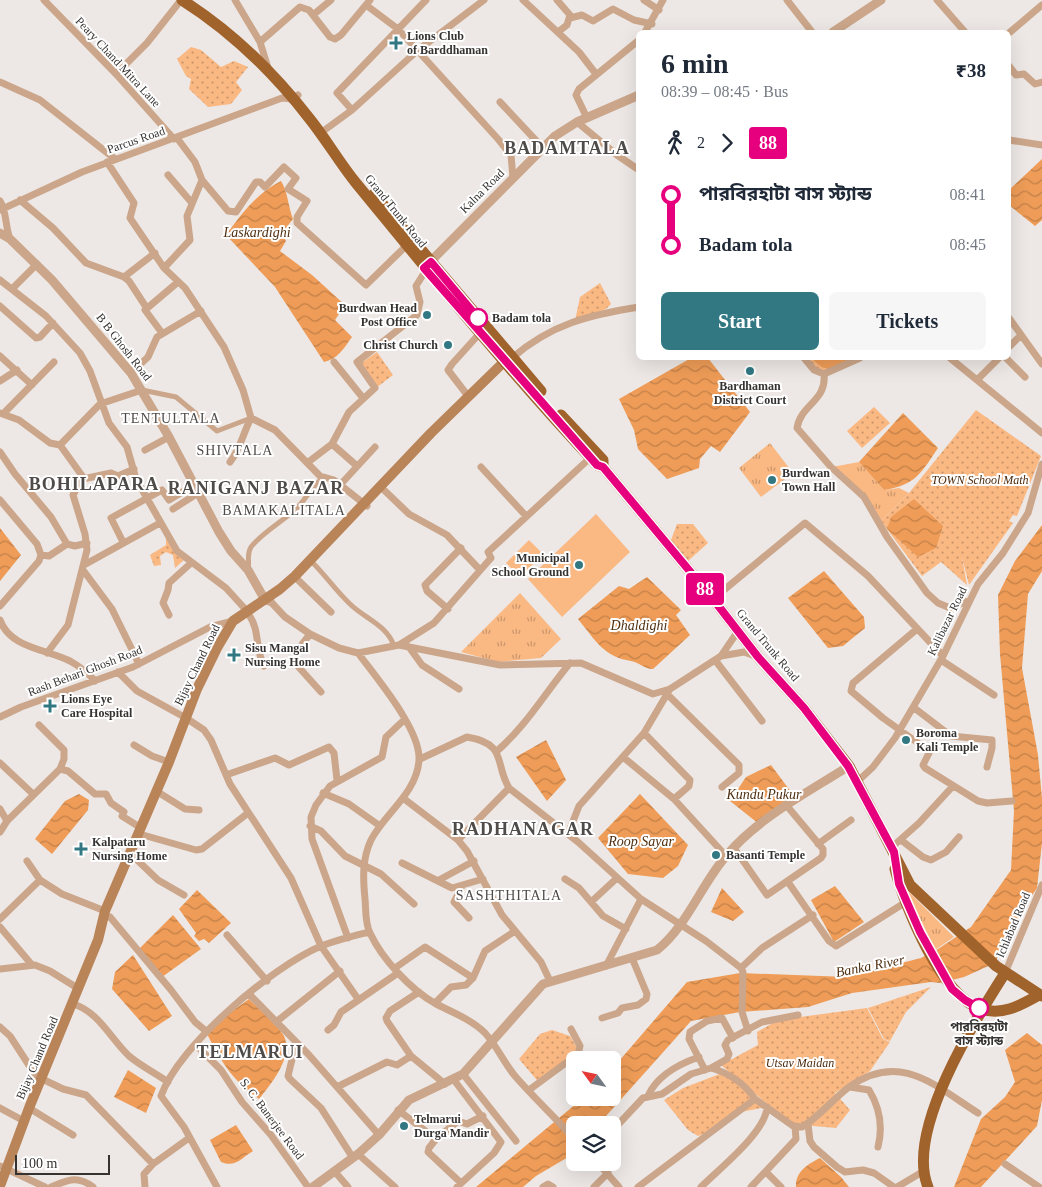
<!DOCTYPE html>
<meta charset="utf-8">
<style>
body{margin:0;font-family:"Times New Roman","Noto Sans Bengali",serif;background:#f6f6f7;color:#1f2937;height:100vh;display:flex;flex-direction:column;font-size:19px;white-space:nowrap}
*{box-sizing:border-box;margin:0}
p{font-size:16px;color:#747a83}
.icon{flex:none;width:28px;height:28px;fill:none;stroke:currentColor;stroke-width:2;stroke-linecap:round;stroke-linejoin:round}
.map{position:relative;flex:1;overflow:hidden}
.sheet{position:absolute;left:636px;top:30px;width:375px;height:330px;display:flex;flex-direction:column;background:#fff;border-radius:8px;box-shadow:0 5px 20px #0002}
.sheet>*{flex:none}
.badge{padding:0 10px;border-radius:4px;font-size:18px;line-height:32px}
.needle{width:32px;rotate:303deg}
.tools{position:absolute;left:566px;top:1051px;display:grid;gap:10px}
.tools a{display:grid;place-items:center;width:55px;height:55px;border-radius:8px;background:#fff;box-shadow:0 5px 20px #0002;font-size:25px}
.scale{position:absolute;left:15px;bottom:12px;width:95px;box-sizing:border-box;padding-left:5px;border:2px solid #353332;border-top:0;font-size:14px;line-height:18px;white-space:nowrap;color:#353332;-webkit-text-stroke:4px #fff;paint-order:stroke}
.map>.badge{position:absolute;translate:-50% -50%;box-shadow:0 0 0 2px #fff}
.legs{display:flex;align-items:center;gap:8px;height:55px;padding:0 25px;font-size:16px}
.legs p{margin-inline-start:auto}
.headline{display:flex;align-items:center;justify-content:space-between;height:85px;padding:0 25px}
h1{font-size:28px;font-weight:600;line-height:38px}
.cta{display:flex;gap:10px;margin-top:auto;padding:10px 25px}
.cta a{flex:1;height:58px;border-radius:8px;background:#317883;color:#fff;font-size:20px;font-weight:600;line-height:58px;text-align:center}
.cta a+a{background:#f6f6f7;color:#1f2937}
ul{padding:0 25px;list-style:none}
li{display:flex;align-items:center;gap:18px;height:50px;font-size:19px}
li i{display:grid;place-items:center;width:8px;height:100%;margin:0 6px;background:currentColor}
li i::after{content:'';width:12px;height:12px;margin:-6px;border:4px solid;border-radius:50%;background:#fff}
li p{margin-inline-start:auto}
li:first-child i{background:linear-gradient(#0000 50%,currentColor 0)}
li:last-child i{background:linear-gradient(currentColor 50%,#0000 0)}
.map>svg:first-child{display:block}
</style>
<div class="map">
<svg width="1042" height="1187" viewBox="0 0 1042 1187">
<defs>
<pattern id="grass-tufts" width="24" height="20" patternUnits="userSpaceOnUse" patternTransform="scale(1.25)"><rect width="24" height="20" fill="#fab883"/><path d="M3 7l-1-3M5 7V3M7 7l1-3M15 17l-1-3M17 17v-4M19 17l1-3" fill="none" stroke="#cb966c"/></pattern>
<pattern id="park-dots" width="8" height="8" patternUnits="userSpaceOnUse" patternTransform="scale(1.25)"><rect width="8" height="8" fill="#fab883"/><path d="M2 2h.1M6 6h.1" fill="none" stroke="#cb966c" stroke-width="1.8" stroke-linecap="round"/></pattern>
<pattern id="water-waves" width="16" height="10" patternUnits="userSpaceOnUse" patternTransform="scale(1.25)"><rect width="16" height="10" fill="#ee9c57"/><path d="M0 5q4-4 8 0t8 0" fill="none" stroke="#c28049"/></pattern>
</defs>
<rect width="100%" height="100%" fill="#ede8e5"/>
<!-- grass -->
<path fill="url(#grass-tufts)" d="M770 443 793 473 761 497 739 468Z
M859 462 884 490 899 488 909 493 881 521 832 467Z
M520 593 561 639 541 658 498 662 461 652Z
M906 889 954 937 935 950Z"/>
<!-- park -->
<path fill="url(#park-dots)" d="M191 47 201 50 221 67 234 61 248 67 236 82 242 90 231 104 208 107 189 89 191 79 186 76 177 59Z
M600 283 611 304 606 309 575 321 580 297Z
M377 352 393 375 376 388 360 364Z
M804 358H862L824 374Z
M874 407 890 423 862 448 847 431Z
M976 410 1041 456 1017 516 1013 515 1009 521 1013 523 969 585 962 557 967 585 941 562 922 576 881 521 909 493Z
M677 524H693L708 543 688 561 671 540Z
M166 537 184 560 175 568 173 555 166 552 160 556 161 565 154 566 150 555 166 545Z
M931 987 906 1012 890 1041 884 1039 868 1008Z
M867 1008 883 1039 890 1042 870 1071 835 1093 850 1110 836 1128 791 1124 721 1065 758 1045 757 1032 778 1020Z
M552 1030 570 1036 577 1048 565 1064 541 1085 519 1059 540 1034Z
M725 1072 767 1107 736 1113 711 1131 698 1136 688 1130 664 1100 683 1088Z"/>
<!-- pitch -->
<path fill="#fab883" d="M596 514 630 552 562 617 528 579Z
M529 540 543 554 520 577 506 563Z"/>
<!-- water -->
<path fill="url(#water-waves)" d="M1042 159V220L1035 226 1009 205V190Z
M281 181C288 192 288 206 293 219L282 233 286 241 280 251 312 275 345 305 335 320 352 337C344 348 338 359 324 362L275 287 226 235C242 213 256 194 281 181Z
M691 358H708L750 412 720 452 711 446 700 459 699 468 667 479 638 449 634 430 619 399Z
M903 413 938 448C921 473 916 485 884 490L859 462Z
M914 499 943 526 936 548 918 557 887 529 891 517Z
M1042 525V571L1028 594 1022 668 1038 755 1042 798V843L1037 888 1008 932 995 963 964 977 940 983 931 982 852 993 808 1007 740 1012 691 1021 598 1125H575V1153L536 1176 523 1187H476L583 1098H612L613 1068 687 982 740 973 847 977 921 958 938 949 971 927 1011 870 1014 811 1000 654 998 595 1015 561Z
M0 528 21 555 0 581Z
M824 571 864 617 865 628 843 646 828 648 788 598Z
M647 577 681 610 676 615 690 635 653 669C644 669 639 662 631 661 604 657 595 640 578 619L619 586 629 589Z
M546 740 566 780 547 801 516 757Z
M771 765 797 800 759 824 730 801 746 777Z
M79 794 89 800 88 810 52 854 35 839 65 801Z
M640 794 688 845 678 866 663 878 628 874 598 838Z
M835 886 864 922 834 942 811 900Z
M722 888 744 912 733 921 711 912Z
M197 890 231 923 209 943 204 939 199 941 194 936 196 933 179 909Z
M173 915 201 949 162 977 138 950Z
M133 955 172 1016 149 1031 112 989 115 972Z
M249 999C257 1007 280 1028 284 1036 294 1057 270 1085 259 1099 232 1080 222 1063 207 1034L227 1015Z
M1027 1033 1042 1045V1100L1037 1126 981 1187H954L981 1119 1005 1097 1015 1082 1005 1050Z
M128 1070 156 1088 146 1113 114 1097Z
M236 1125 253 1151C241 1158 236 1168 221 1162L210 1140Z
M820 1158 841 1177 849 1187H796C795 1172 808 1164 820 1158Z"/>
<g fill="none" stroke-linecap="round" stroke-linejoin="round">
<!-- river -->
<path stroke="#ee9c57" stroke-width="11" d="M819 358 824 362 834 364 845 358"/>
<!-- pedestrian -->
<path stroke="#cba68a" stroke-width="5" d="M142 390 176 397 217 431 251 418
M313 563C326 576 336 591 350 604 364 618 387 625 394 646
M248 569C250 561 246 555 251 547 263 532 282 522 296 509 307 498 310 488 324 477"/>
<!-- minor -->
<path stroke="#cba68a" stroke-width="7" d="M44 0 116 74 174 139
M235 0 260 42 269 71
M523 0 579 52 596 74
M557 0 570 15 567 25 558 32
M644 0 659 10
M787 0 812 32
M937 0 965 32
M366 5 398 29 498 139 511 155 513 178
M313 15 331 0
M570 18 582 15 593 21 613 9 634 20 652 24
M645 32 663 0
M1009 33 1042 5
M260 42 300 7 309 10 330 37 335 39 341 35 370 0
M1009 66 1016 75 1024 74 1035 84 1042 82
M116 74 147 43 181 0
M0 82 40 100 115 159
M500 102 543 148
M352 110 417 51 484 0
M587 118 576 95 579 89 639 40
M577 122 617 155 639 170
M326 129 352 110 337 93 426 0
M1009 140 1042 145
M107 162 134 203 130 218 164 268 185 288 224 347 243 390 251 418 275 430 320 476 334 480 367 506
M168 175 192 203
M202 180 228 211 236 212 256 182H260L265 187 284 167 296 178 288 189 307 201 297 217V223L366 285 406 246
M20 200 53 228 86 263 124 277 129 281 146 307
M0 201C7 212 5 226 10 239
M0 210 82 172 282 98 293 99 298 95
M164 268 190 240 187 216 202 180 195 162 177 138
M124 277 155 253
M0 280 46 316 80 353 90 371 109 423 127 447 136 479 177 551 226 588 247 611
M12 289 37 264
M0 306 36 338 40 337 53 323
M1009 318 1042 364
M162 333 145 310 178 282
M1009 347 1021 335
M0 356 32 385
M512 358C551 324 589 315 639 307
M804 358 814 370 824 374 860 358
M950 358 1042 433
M1006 358 1025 377
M334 362 363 398
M131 373 148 357 157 337 201 311
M824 374C827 401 801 404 797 428L831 467 864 497 887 537 927 593 938 603 950 608 970 600
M977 380 999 358
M0 381 17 370
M468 396 448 370 452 364 480 333
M0 413 19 420 50 443 60 445 83 477 73 495 85 534 87 550 68 625 47 653
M3 414 54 362
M332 444 357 466
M60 445 100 404 142 390
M145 450 169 437
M0 452 15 474 51 517 67 544
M230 462C241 448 243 433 251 418
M307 463 332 444 349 412 375 388 357 362 417 315 420 302 416 286 426 270
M481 467 526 516
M83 479 111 473 118 476 134 469
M341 484 375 447
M384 490 409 514 447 535 480 570
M0 500 37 544 41 555 39 561 0 606
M173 509 198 493
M123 542 111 518 162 490 169 500 194 485
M41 555 49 556 67 544 75 546 87 543
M84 565 160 523
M83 570 112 609 139 664
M297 579 331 612
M713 599 805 523 868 576 943 656
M270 601 285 617 310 634 339 648 358 653 399 645 500 665 581 663 653 694 670 689 721 656 738 631
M448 609 427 591 425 585 461 548
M169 615 163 603 168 590 169 583 191 563
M249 615C260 630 255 649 264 666
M0 620C10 648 46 649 70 661 79 666 88 673 95 681
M917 629 853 683 851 691 883 718 925 748 929 753 923 765 925 768 978 801 987 803 1012 801
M310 634 297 651 295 663 321 692
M399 645 434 623 491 558 488 552 590 458
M409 647 422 665 459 689
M358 653C375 676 421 730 419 760 417 793 385 813 371 840 362 859 363 879 365 899 366 909 365 924 370 933 382 959 411 990 436 1004 452 1012 472 1020 485 1033 497 1046 504 1063 515 1076 534 1098 556 1118 575 1140
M721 656 744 652 755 656
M715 660 762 721
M941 660 994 695
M118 672 137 691 186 718 204 730 211 740 230 784 291 878 321 946 358 999
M667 694 739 765V773L722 787
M913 707 951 736 992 740V748L987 767
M0 717 21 707 133 667 210 627 233 621
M39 725 64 750V759L60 769
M644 733 690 780 689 786 674 799
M134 745 152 756 169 762
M497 751C527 725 545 693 570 663
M623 757 674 799 726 856
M420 759 467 737C508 744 494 763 509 788L578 842 641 899 706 941 741 968 743 972 742 1012 748 1031
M0 763 33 794
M226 775 275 758 289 765 329 747 334 753 337 780
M858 781 873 767 895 738 943 656 978 584 1003 553 1028 513 1042 464
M323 793 349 804 380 826
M161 794 185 809 199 810
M403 798 458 840 467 851 502 915 541 962 550 981
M0 809 7 821 0 832
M7 821 60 769 68 771 95 794H106L111 803 124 812 122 816 141 828
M310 826 321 831 345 856 381 874 414 904
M568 834 579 806 644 733 670 689
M143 835 196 850 202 849 248 813
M458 840 509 788
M901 840 923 857 931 860 946 852 959 837
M818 844 851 820
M892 847 919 823 953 786
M734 848 767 895 821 858 823 855V849L787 806
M134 857 158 880 184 895
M27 861 40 880 62 894 105 911
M402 863 452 888 483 879
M565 879 579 888 603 916 626 929
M439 880 474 861
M788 882 829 941 836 946 906 902
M462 886 454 902 469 918
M591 902 617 878
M110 917 171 990 195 1022 206 1031
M0 919 40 880
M0 927 32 965
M227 935 267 981
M348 938 312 839 311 817 316 805 330 786 382 757 386 737 405 719
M606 966 641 899
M395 968 425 947 473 978
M741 968 762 948 813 915
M0 969 35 965 50 971 79 989
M1005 973 1042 885
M419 992 390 1011 386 1018 387 1021 411 1056 445 1084
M250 995 309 1055 379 1135
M435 1003 451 987 466 985 473 978 485 951 515 931
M73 1004C98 1011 111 1039 129 1056 141 1066 155 1073 168 1082
M602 1018 618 1013 622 1008 638 1005 646 999 647 994 632 958
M276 1022 340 971
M0 1027 10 1036 36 1076 63 1089 86 1095 153 1164 189 1138
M328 1030 334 1025 341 1012 398 973
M296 1043 288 1076 290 1079 321 1108 353 1158
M196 1045 221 1070 242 1102 271 1135 308 1187
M711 1068C729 1073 744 1083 755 1099
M705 1070 689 1039 690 1032 707 1021 722 1018 733 1038
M463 1074 516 1141
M454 1080 501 1142 494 1153 457 1187
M337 1087 387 1062 397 1065 411 1056
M850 1087 869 1090C880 1108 883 1127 878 1147
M529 1090 578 1054 580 1046 571 1029
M648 1096C657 1075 679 1064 699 1057
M0 1108 24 1121
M29 1108 73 1135
M398 1110 436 1139 458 1121 467 1124 483 1116
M808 1124 810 1141 814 1147 837 1167 845 1172 863 1170 874 1173 894 1187
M612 1131 643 1098 662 1094 691 1074 711 1068 727 1059 729 1054 725 1045 728 1040 762 1022 798 1015
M436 1139 429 1148 428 1152 461 1183
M358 1154 395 1187
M597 1162 619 1187
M1005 1164 1039 1187
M0 1166 45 1187
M766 1172 781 1187
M336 1173 348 1187
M51 1187C68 1180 77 1175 93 1187
M145 1187 144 1174 153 1164
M217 1187 184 1127 161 1096C179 1045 272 967 321 946 336 940 353 936 369 932
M543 1187 548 1184 553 1187
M594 1187 608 1173
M638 1187 755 1099 793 1126 802 1127C820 1116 832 1100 849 1087 900 1051 934 1085 978 1113
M701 1187C719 1169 766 1132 767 1107
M751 1187 796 1139 795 1126
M897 1187 924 1171"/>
<!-- tertiary -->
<path stroke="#cba68a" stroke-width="9" d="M833 32 881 0
M0 233 10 239 52 280 131 373 169 437 219 532 231 551 248 570 265 600 270 601
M428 264 555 136 577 122 639 95
M313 1187 358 1154 379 1135 409 1100 463 1074 543 984 657 950C687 926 701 885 726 856 759 817 807 793 849 766"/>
<!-- secondary -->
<path stroke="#ba8459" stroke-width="10" d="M0 1186 29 1108 98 940 105 911 169 762 197 689 217 648 233 621 280 589 295 576 431 433 510 356"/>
<!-- trunk -->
<path stroke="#a1632c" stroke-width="11" d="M182 0C231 31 274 73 309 118 326 139 339 162 356 183 434 278 512 375 597 465L603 467 713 599 758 657 804 708 849 766 910 885 996 966 1042 996
M374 194 541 391
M561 415 603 460V467
M895 869C905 907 941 996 981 1009 1003 1016 1021 1005 1039 995
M928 1187C905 1131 975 1020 1005 973"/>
</g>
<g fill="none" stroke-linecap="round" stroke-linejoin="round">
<defs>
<path id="line-1" d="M478 318 431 262 424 268 597 465 603 467 713 599 758 657 804 708 848 766 894 852 899 884 920 932 952 989 965 1000 979 1008"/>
</defs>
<!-- line-1 casing -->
<use href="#line-1" stroke="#fff" stroke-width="11"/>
<!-- line-1 -->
<use href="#line-1" stroke="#e6007e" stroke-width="8"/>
</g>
<!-- markers -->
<g fill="#317883" stroke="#fff" stroke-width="2">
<path d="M393.5 35.5h5v5h5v5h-5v5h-5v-5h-5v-5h5z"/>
<circle cx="427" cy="315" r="5"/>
<circle cx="448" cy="345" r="5"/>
<circle cx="750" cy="371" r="5"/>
<circle cx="772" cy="480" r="5"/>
<circle cx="579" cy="565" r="5"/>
<path d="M231.5 647.5h5v5h5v5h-5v5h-5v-5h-5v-5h5z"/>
<path d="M47.5 698.5h5v5h5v5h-5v5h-5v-5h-5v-5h5z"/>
<circle cx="906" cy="740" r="5"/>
<path d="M78.5 841.5h5v5h5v5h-5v5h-5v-5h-5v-5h5z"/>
<circle cx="716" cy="855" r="5"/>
<circle cx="404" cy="1126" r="5"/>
</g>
<g fill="#fff" stroke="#e6007e" stroke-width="2.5">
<circle cx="478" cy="318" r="9"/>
<circle cx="979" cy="1008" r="9"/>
</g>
<g text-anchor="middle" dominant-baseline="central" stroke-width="4" stroke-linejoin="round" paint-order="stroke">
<!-- poi labels -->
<g font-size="12" font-weight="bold" fill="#353332" stroke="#fff" text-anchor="start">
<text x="407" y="36">Lions Club<tspan x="407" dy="14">of Barddhaman</tspan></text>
<text x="417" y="308" text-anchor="end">Burdwan Head<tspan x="417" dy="14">Post Office</tspan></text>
<text x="438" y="345" text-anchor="end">Christ Church</text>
<text x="750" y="386" text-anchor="middle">Bardhaman<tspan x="750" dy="14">District Court</tspan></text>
<text x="782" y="473">Burdwan<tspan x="782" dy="14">Town Hall</tspan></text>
<text x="569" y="558" text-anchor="end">Municipal<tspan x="569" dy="14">School Ground</tspan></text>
<text x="245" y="648">Sisu Mangal<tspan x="245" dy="14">Nursing Home</tspan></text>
<text x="61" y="699">Lions Eye<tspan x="61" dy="14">Care Hospital</tspan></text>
<text x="916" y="733">Boroma<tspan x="916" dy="14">Kali Temple</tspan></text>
<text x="92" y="842">Kalpataru<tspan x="92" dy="14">Nursing Home</tspan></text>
<text x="726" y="855">Basanti Temple</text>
<text x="414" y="1119">Telmarui<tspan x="414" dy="14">Durga Mandir</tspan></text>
</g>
<!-- street labels -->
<g font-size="12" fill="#353332" stroke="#fff">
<text transform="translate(118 62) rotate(47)">Peary Chand Mitra Lane</text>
<text transform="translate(136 140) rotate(-19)">Parcus Road</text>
<text transform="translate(482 191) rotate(-45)">Kalna Road</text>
<text transform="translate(396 211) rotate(51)">Grand Trunk Road</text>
<text transform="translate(124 347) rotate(52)">B B Ghosh Road</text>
<text transform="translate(947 621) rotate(-64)">Kalibazar Road</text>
<text transform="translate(768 645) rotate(50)">Grand Trunk Road</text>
<text transform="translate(197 665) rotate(-64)">Bijay Chand Road</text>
<text transform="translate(85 671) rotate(-21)">Rash Behari Ghosh Road</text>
<text transform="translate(1013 925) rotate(-67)">Ichlabad Road</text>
<text transform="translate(37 1058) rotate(-67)">Bijay Chand Road</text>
<text transform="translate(272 1119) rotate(53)">S. C. Banerjee Road</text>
</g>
<!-- stop labels -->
<g font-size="12" font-weight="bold" fill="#353332" stroke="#fff" text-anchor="start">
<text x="492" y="318">Badam tola</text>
<text x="979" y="1027" text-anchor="middle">পারবিরহাটা<tspan x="979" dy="14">বাস স্ট্যান্ড</tspan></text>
</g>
<!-- park labels -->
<g font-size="12" font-style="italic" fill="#4c2b0e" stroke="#fff">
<text x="980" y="480">TOWN School Math</text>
<text x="800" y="1063">Utsav Maidan</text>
</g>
<!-- water labels -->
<g font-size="14" font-style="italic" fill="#503012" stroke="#fff">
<text x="257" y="232">Laskardighi</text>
<text x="639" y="625">Dhaldighi</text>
<text x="764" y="794">Kundu Pukur</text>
<text x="641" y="841">Roop Sayar</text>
<text transform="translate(870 966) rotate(-11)">Banka River</text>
</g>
<!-- neighbourhood labels -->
<g font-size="14" letter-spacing="1" fill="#4f4b49" stroke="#fff">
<text x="171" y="418">TENTULTALA</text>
<text x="235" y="450">SHIVTALA</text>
<text x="284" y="510">BAMAKALITALA</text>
<text x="509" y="895">SASHTHITALA</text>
</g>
<!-- district labels -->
<g font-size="18" font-weight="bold" letter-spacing="1" fill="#4f4b49" stroke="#fff">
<text x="567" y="148">BADAMTALA</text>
<text x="94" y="484">BOHILAPARA</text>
<text x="256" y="488">RANIGANJ BAZAR</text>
<text x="523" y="829">RADHANAGAR</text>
<text x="250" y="1052">TELMARUI</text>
</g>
</g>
</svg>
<div class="tools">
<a><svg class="needle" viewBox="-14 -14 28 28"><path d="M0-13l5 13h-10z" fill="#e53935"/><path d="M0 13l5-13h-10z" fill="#747a83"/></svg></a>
<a><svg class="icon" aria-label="layers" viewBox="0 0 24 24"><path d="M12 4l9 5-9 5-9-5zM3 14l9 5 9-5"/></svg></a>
</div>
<div class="scale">100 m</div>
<b class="badge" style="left:705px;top:589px;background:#e6007e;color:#fff">88</b>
<section class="sheet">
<div class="headline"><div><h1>6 min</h1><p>08:39 – 08:45 · Bus</p></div><b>₹38</b></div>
<div class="legs"><svg class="icon" aria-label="walk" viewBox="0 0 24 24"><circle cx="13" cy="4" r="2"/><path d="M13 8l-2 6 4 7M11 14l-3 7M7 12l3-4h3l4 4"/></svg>2<svg class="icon" aria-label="forward" viewBox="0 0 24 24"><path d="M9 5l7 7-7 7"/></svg><b class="badge" style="background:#e6007e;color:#fff">88</b></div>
<ul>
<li><i style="color:#e6007e"></i><b>পারবিরহাটা বাস স্ট্যান্ড</b><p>08:41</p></li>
<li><i style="color:#e6007e"></i><b>Badam tola</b><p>08:45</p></li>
</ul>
<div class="cta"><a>Start</a><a>Tickets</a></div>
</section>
</div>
